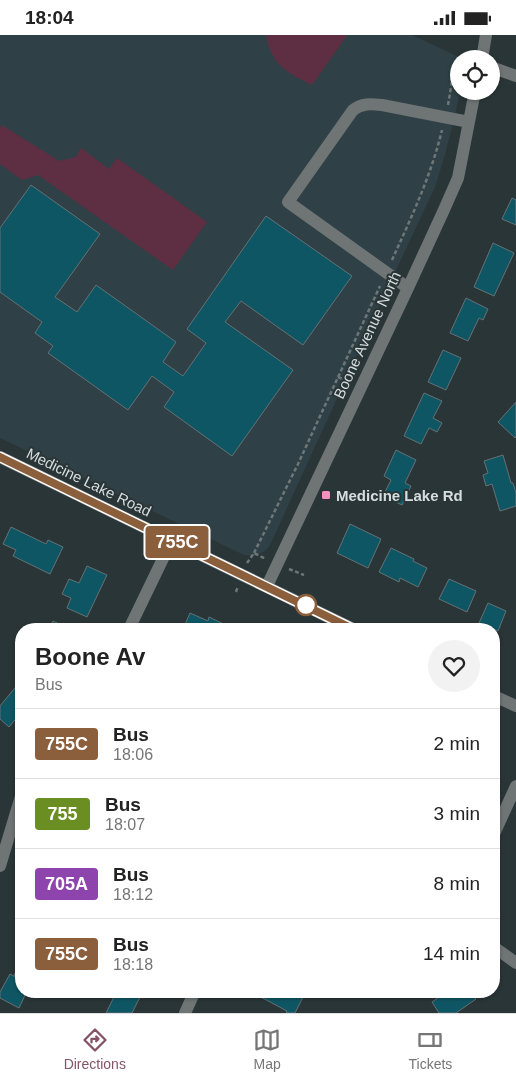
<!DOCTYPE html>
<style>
body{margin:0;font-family:Arial,sans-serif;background:#f2f2f2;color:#222;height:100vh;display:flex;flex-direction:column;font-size:19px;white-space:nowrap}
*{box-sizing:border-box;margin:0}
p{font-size:16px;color:#767676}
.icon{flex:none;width:28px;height:28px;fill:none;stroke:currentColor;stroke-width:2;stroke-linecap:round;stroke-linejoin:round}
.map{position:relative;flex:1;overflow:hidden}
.side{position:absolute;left:15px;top:588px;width:485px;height:375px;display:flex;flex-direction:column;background:#fff;border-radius:20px;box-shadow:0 1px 4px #0004}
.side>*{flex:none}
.badge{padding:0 10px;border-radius:4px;font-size:18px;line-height:32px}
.buttons{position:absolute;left:450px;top:15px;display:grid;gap:10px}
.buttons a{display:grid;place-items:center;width:50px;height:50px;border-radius:50%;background:#fff;box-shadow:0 1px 4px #0004;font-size:25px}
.map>.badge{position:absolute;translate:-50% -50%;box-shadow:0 0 0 2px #fff}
.round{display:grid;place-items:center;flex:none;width:52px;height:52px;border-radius:26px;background:#f2f2f2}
.overview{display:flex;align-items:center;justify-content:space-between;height:85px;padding:0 20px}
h1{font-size:24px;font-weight:800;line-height:38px}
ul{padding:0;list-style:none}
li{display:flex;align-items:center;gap:15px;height:70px;padding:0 20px;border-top:1px solid #e0e0e0}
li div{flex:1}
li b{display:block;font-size:19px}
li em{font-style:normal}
li .badge{min-width:55px;font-weight:700;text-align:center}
.status{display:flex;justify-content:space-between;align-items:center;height:35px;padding:0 25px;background:#fff;direction:ltr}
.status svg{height:14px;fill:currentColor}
.menu{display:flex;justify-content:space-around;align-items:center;height:70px;border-top:1px solid #e0e0e0;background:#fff;font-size:14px;color:#767676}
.menu a{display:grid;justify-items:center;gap:2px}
.menu .current{color:#855368}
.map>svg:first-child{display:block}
</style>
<div class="status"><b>18:04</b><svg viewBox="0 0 49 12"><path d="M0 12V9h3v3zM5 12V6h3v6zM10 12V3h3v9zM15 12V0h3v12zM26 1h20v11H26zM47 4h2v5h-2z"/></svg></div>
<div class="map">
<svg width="516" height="978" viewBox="0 0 516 978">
<rect width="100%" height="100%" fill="#2a3537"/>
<!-- built -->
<path fill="#2f4146" d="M0 0H412L463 24H459L460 56 454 85 444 123 435 152 389 250 270 510 265 516 255 521 244 520 0 403Z"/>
<!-- green -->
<path fill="#5e2f43" d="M266 0H346V2L312 50C287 38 271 29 266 0Z
M2 90 59 126 76 122 81 113 109 134 117 123 207 187 173 235 38 140 22 145 0 129V93Z"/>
<!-- building -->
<path fill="#0f5664" stroke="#657174" d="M31 150 100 199 55 262 77 277 96 250 176 307 163 327 183 341 206 308 187 294 266 181 352 241 303 310 241 266 225 287 293 335 232 421 164 372 174 357 152 341 128 375 48 318 53 311 35 298 42 287 0 257V193Z
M512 163 516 165V190L502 184Z
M493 208 514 218 494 261 474 252Z
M466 263 488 274 483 285 479 283 468 306 450 298Z
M443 315 461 323 446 355 428 347Z
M424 358 442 366 433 383 442 388 437 397 429 393 421 409 404 401Z
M516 367V401L515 403 498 387Z
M396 415 416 425 405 448 411 451 402 470 383 461 391 445 384 441Z
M503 420 511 448H513L516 458V471L500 476 492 449 486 451 483 440 488 438 484 426Z
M350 489 381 504 368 533 337 518Z
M11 492 46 509 48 505 63 512 50 539 13 521 16 515 3 509Z
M391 513 414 524 413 526 427 533 418 552 400 543 399 547 379 537Z
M87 531 107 540 87 582 67 573 71 563 62 559 69 544 79 548Z
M449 544 476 556 467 577 439 564Z
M488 568 506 576 498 596 479 588Z
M190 578 208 586 209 582 230 592 229 594H183Z
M53 586 59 589 67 594H49Z
M19 648 21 649V680L20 681 19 680 9 692 0 684V671Z
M21 928V944L14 940Z
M10 939 21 945V956H27L19 973 0 963V957Z
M117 956H134L141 960 132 978H106Z
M260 956H297L296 958 303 962 295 978H288L286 977 287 976 257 960Z
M448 956H470L476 964 456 978H439L432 967Z"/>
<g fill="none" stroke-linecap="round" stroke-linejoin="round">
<!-- path -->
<path stroke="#6d7678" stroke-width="2.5" stroke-dasharray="4 2.5" stroke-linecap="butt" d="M448 70 452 46 451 43
M392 225C411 183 431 141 442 95
M338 342 350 347
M254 518 298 429 380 251
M247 528 254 518 266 524
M289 534 304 540
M236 557 238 551"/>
<!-- minor -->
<path stroke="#6f7475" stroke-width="12" d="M482 24 486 0
M491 32 516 41
M408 253 288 167 353 75C362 68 371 69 382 70L469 87
M0 422 353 594
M267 551 408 253 443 177 458 143 475 56
M129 594 172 505
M494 661 516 671
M494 799 516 751
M0 831 21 761
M494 912 516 928
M185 978 195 956"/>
</g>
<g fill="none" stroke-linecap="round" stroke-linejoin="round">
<defs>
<path id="line" d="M0 422 353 594"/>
</defs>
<!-- line casing -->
<use href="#line" stroke="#fff" stroke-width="11"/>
<!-- line -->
<use href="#line" stroke="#8b5e3c" stroke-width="8"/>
</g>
<!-- markers -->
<rect fill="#fe8ebe" stroke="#2a3537" stroke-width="2" x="321" y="455" width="10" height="10" rx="2.5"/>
<circle fill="#fff" stroke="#8b5e3c" stroke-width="2.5" cx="306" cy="570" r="10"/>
<g text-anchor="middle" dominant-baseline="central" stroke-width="4" stroke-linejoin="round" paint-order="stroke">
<!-- street labels -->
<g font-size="15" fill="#d6dddf" stroke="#2a3537">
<text transform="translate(367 300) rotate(-65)">Boone Avenue North</text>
<text transform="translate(89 447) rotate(26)">Medicine Lake Road</text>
</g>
<!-- poi labels -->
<g font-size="15" font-weight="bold" fill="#d6dddf" stroke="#2a3537" text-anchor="start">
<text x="336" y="460">Medicine Lake Rd</text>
</g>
</g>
</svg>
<div class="buttons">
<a><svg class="icon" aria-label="locate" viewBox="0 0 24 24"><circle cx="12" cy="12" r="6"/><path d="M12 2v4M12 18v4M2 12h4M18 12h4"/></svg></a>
</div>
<b class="badge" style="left:177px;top:507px;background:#8b5e3c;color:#fff">755C</b>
<section class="side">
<div class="overview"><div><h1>Boone Av</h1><p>Bus</p></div><a class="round"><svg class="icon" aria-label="heart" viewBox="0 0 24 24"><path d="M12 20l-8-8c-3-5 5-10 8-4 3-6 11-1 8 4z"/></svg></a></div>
<ul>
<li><span class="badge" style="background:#8b5e3c;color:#fff">755C</span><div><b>Bus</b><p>18:06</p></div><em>2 min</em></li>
<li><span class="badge" style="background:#6b8e23;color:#fff">755</span><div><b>Bus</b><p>18:07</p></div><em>3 min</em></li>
<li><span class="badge" style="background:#8e44ad;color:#fff">705A</span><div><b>Bus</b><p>18:12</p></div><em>8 min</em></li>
<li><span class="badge" style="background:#8b5e3c;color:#fff">755C</span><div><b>Bus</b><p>18:18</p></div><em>14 min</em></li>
</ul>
</section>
</div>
<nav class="menu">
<a class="current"><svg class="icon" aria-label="directions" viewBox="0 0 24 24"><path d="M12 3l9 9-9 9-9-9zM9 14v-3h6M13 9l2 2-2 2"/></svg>Directions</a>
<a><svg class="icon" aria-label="map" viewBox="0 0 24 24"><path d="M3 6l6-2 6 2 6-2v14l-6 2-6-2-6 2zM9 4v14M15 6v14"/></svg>Map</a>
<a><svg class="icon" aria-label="tickets" viewBox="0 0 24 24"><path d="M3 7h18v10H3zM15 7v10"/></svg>Tickets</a>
</nav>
